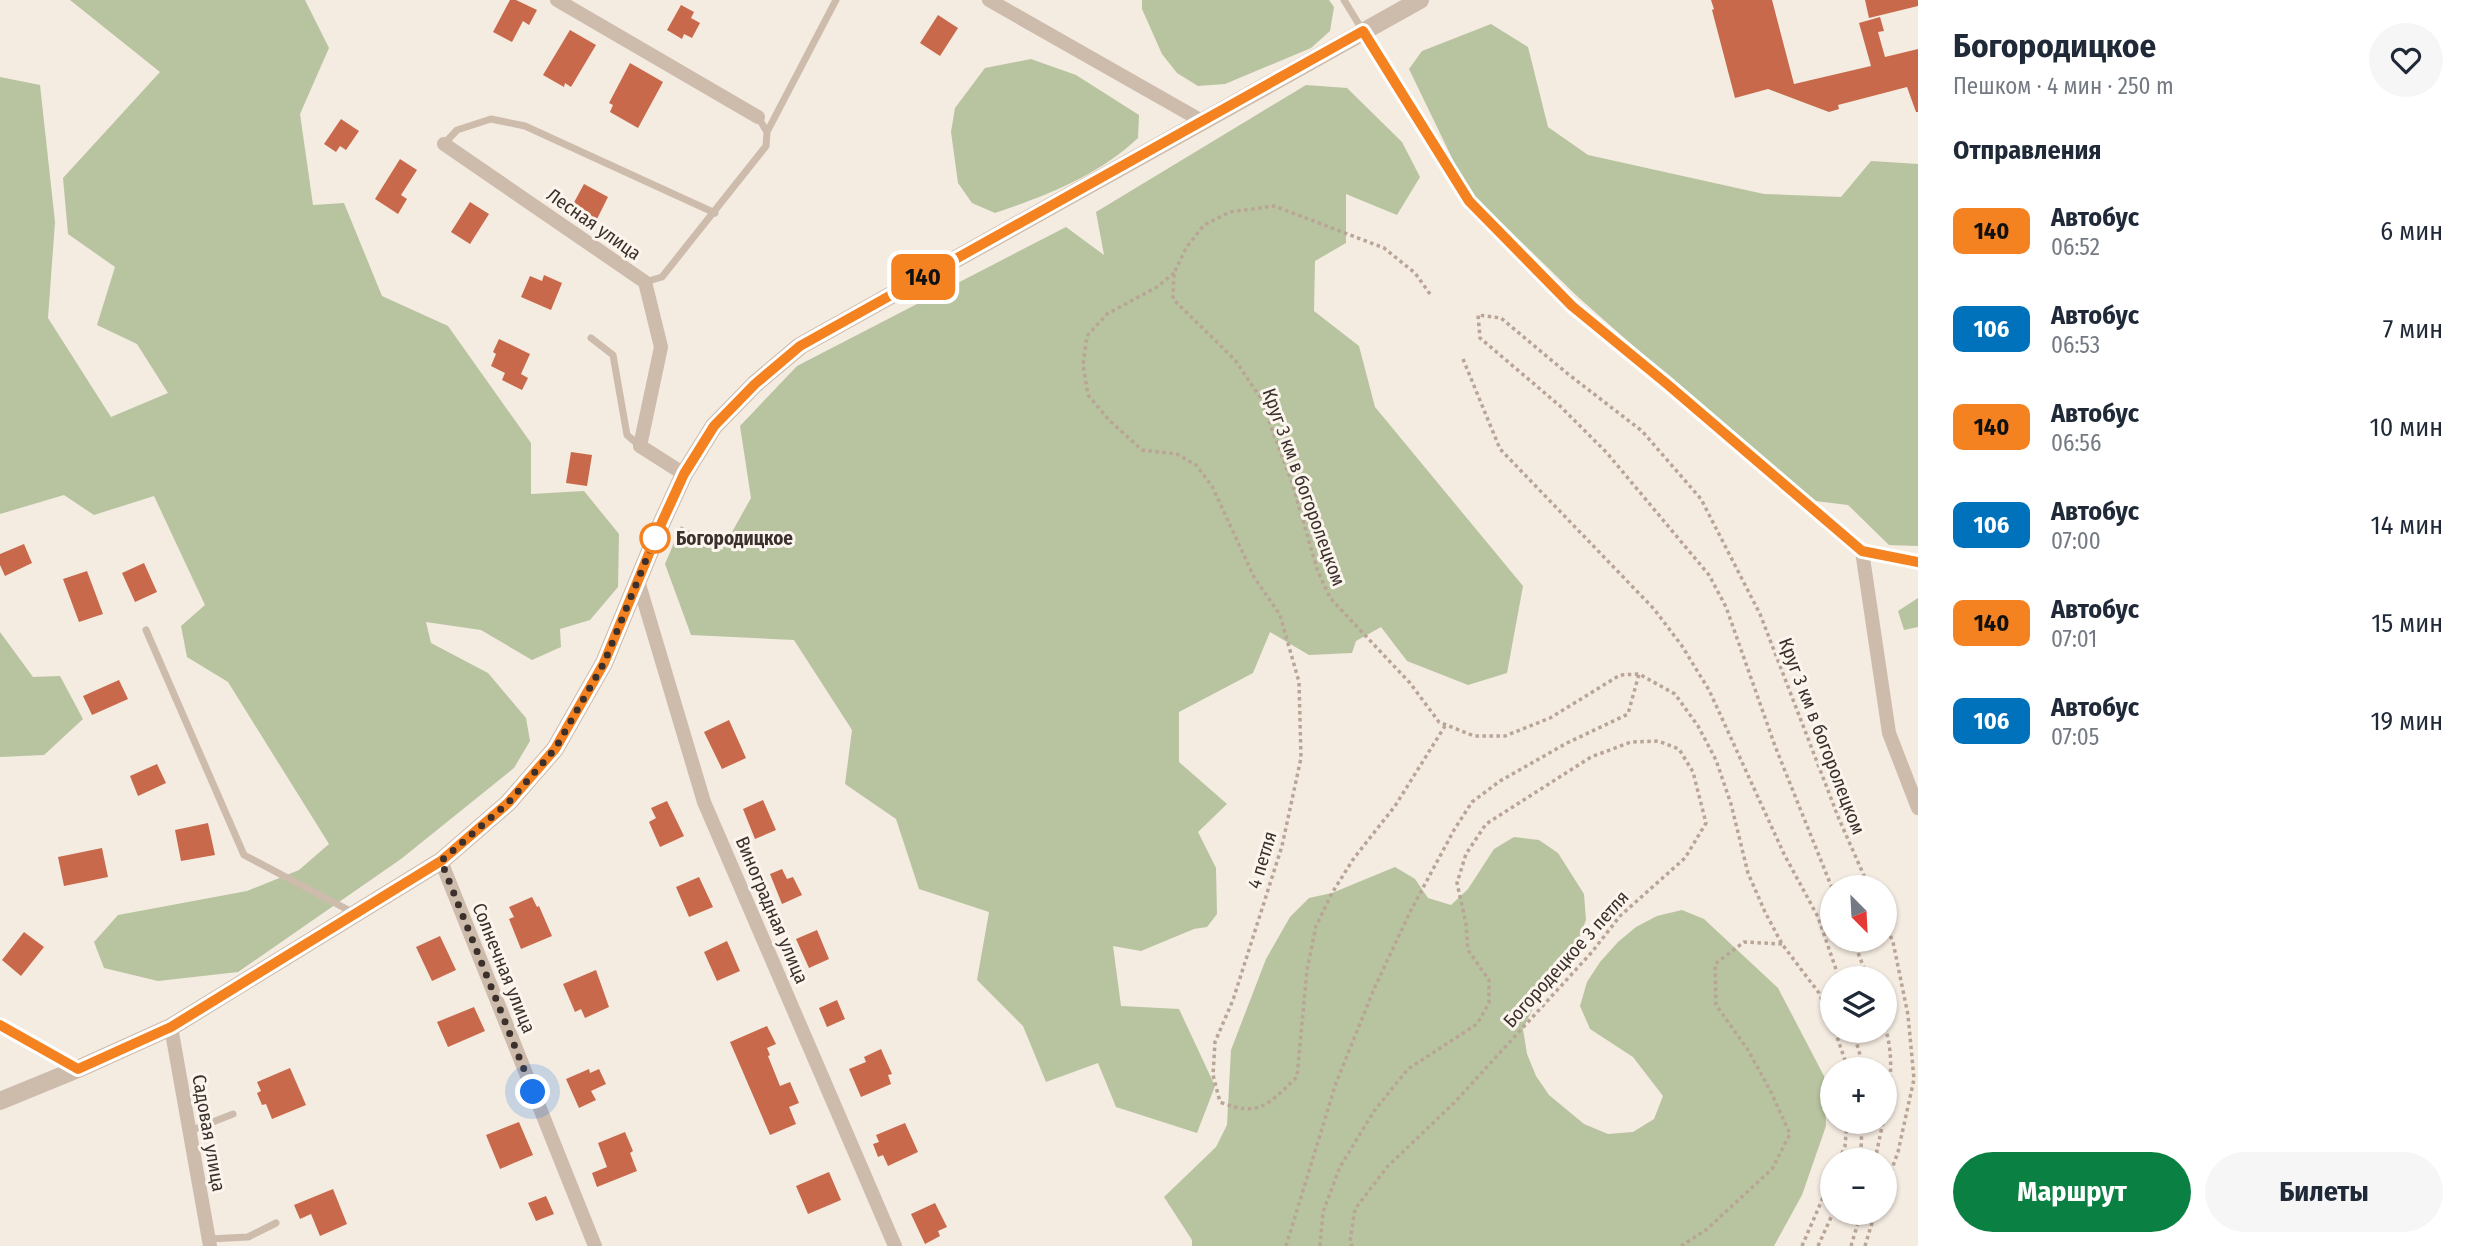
<!DOCTYPE html>
<html lang="ru">
<meta charset="utf-8">
<style>
body{margin:0;font-family:"Fira Sans Condensed",sans-serif;background:#f6f6f7;color:#1f2937;height:100vh;display:flex;flex-direction:column;font-size:26px;white-space:nowrap}
*{box-sizing:border-box;margin:0}
p{font-size:23px;color:#747a83}
.icon{flex:none;width:38px;height:38px;fill:none;stroke:currentColor;stroke-width:2;stroke-linecap:round;stroke-linejoin:round}
.map{position:relative;flex:1;overflow:hidden}
.details{display:flex;flex-direction:column;background:#fff;width:560px}
.details>*{flex:none}
.badge{padding:0 14px;border-radius:10px;font-size:24px;line-height:46px}
.needle{width:46px;rotate:156deg}
.fabs{position:absolute;left:1820px;top:875px;display:grid;gap:14px}
.fabs a{display:grid;place-items:center;width:77px;height:77px;border-radius:50%;background:#fff;box-shadow:0 2px 5px #0004;font-size:35px}
.you{position:absolute;width:35px;height:35px;margin:-18px;border:5px solid #fff;border-radius:50%;background:#1a73e8;box-shadow:0 0 0 10px #1a73e833}
.map>.badge{position:absolute;translate:-50% -50%;box-shadow:0 0 0 4px #fff}
h2{padding:0 35px;font-size:26px;line-height:63px}
.round{display:grid;place-items:center;flex:none;width:74px;height:74px;border-radius:37px;background:#f6f6f7}
.head{display:flex;align-items:center;justify-content:space-between;height:119px;padding:0 35px}
h1{font-size:33px;font-weight:700;line-height:52px}
.primary-button{display:flex;gap:14px;margin-top:auto;padding:14px 35px}
.primary-button a{flex:1;height:80px;border-radius:42px;background:#0b8043;color:#fff;font-size:28px;font-weight:700;line-height:80px;text-align:center}
.primary-button a+a{background:#f6f6f7;color:#1f2937}
ul{padding:0;list-style:none}
li{display:flex;align-items:center;gap:21px;height:98px;padding:0 35px}
li div{flex:1}
li b{display:block;font-size:26px}
li em{font-style:normal}
li .badge{min-width:77px;font-weight:700;text-align:center}
main{display:flex;flex:1;min-height:0}
.map>svg:first-child{display:block}
</style>
<main>
<div class="map">
<svg width="1918" height="1246" viewBox="0 0 1918 1246">
<rect width="100%" height="100%" fill="#f4ebe1"/>
<!-- green -->
<path fill="#b8c4a0" d="M70 0H305L329 48 300 114 313 205 344 203 382 296 448 326 531 443V494L584 491 619 534 618 587 590 620 560 629 561 647 532 660 481 630 426 622 431 643 488 673 526 718 530 741 514 768 401 859 238 972 158 981 104 968 94 942 118 915 247 891 299 870 329 844 228 682 187 657 181 626 205 605 154 496 94 515 64 495 0 514V77L40 85 55 222 48 318 111 417 168 393 137 344 97 325 115 267 68 234 63 178 160 72Z
M1142 0H1329L1334 7 1330 31 1311 48 1225 84 1198 86 1177 73 1162 54 1142 9Z
M1491 24 1528 47 1548 127 1588 155 1764 194 1841 197 1871 161 1918 164V546L1889 545 1848 505 1807 500 1578 297 1467 189 1409 69 1422 51Z
M1031 59 1076 75 1139 115 1138 138C1099 175 1046 196 995 213L972 203 958 183 951 132 955 108 985 68Z
M1306 85 1347 88 1402 142 1420 177 1397 215 1346 194V243L1315 261 1314 311 1359 346 1375 407 1523 586 1507 673 1468 685 1407 661 1381 627 1356 641 1352 653 1309 655 1270 632 1253 673 1179 712V762L1227 804 1198 832 1216 868 1217 914 1207 927 1194 929 1141 951 1113 946 1121 1006 1179 1009 1215 1086 1197 1133 1116 1107 1098 1063 1046 1082 1023 1026 977 980 989 912 919 889 896 819 845 784 852 730 794 640 691 635 665 564 681 526 722 550 751 498 740 426 797 366 1066 227 1104 255 1096 212Z
M1918 598V627L1904 630 1898 611Z
M0 632 33 677 60 676 83 719 44 755 0 757Z
M1514 837 1539 840 1558 853 1584 894 1586 920 1577 943 1535 1004 1523 1029 1527 1054 1536 1076 1549 1095 1584 1124 1608 1134 1633 1132 1654 1119 1663 1096 1633 1057 1590 1029 1580 1006 1587 982 1600 962 1618 942 1636 927 1657 916 1682 910 1704 919 1778 988 1824 1076 1826 1126 1802 1195 1774 1246H1192V1240L1164 1197 1216 1147 1227 1125 1231 1050 1266 959 1290 917 1309 898 1332 893 1395 867 1415 879 1428 898 1451 905 1468 889 1494 849Z"/>
<!-- building -->
<path fill="#c8694b" d="M510 0H516L537 10 529 25 523 21 512 42 493 32Z
M1711 0H1772L1794 84 1871 66 1859 23 1880 17 1884 31 1878 32 1885 57 1918 49V112H1916L1907 87 1838 105 1839 109 1829 112 1768 89 1735 98 1712 10 1714 9Z
M1865 0H1918V6L1869 18Z
M681 5 694 12 691 18 700 23 692 38 684 34 682 39 667 30Z
M938 15 958 28 940 56 920 43Z
M570 30 596 45 571 87 565 83 564 87 543 75Z
M630 63 663 82 638 128 610 112 613 105 609 103Z
M341 119 359 131 346 150 340 146 336 152 324 144Z
M400 159 417 170 401 195 407 199 398 214 375 199Z
M584 184 608 197 596 221 571 208Z
M470 202 489 214 470 244 451 232Z
M544 275 562 283 551 310 521 297 530 276 542 281Z
M499 339 530 354 521 374 528 378 522 390 502 380 505 373 491 366 496 354 493 352Z
M571 452 592 455 587 486 566 483Z
M24 544 32 563 5 576 0 565V554Z
M144 563 157 592 135 602 122 573Z
M87 571 103 614 79 622 63 579Z
M119 680 128 699 92 715 83 696Z
M729 720 746 758 722 769 704 732Z
M157 764 166 783 138 796 130 776Z
M763 800 776 830 755 839 743 809Z
M667 801 684 836 660 847 649 822 656 818 651 808Z
M208 823 215 855 181 861 175 830Z
M102 848 108 877 64 886 58 857Z
M782 869 787 879 793 877 802 895 782 904 770 874Z
M699 877 713 907 689 917 676 887Z
M532 897 537 907 539 906 552 936 521 949 509 919 514 917 509 907Z
M817 930 829 959 809 968 796 939Z
M24 932 44 947 21 976 2 960Z
M440 936 456 970 432 981 416 947Z
M727 941 740 971 717 981 704 952Z
M596 970 609 1007 585 1018 581 1009 575 1012 563 984Z
M837 1000 845 1019 827 1027 819 1008Z
M474 1007 485 1031 448 1047 437 1022Z
M767 1026 776 1044 767 1048 770 1055 768 1056 780 1086 790 1082 799 1103 789 1107 796 1124 770 1135 730 1042Z
M881 1049 892 1074 888 1075 891 1084 861 1097 849 1069 866 1062 864 1057Z
M290 1068 306 1105 272 1119 266 1104 262 1105 257 1093 261 1091 257 1082Z
M589 1069 590 1073 599 1069 606 1084 591 1091 596 1100 579 1108 566 1079Z
M519 1122 533 1155 500 1169 486 1135Z
M905 1123 918 1152 888 1166 883 1155 878 1157 873 1144 879 1142 876 1135Z
M625 1132 633 1151 630 1153 637 1171 597 1187 592 1173 607 1167 598 1143Z
M829 1172 841 1200 808 1214 796 1186Z
M333 1189 347 1224 320 1236 311 1214 300 1219 294 1205Z
M546 1196 554 1214 536 1221 528 1203Z
M935 1203 947 1227 938 1231 940 1236 925 1244 911 1214Z"/>
<g fill="none" stroke-linecap="round" stroke-linejoin="round">
<!-- path -->
<path stroke="#b9a596" stroke-width="3.5" stroke-dasharray="3.5 3.5" stroke-linecap="butt" d="M1174 273 1157 287 1107 314 1087 336 1083 365 1088 395 1109 420 1142 450 1177 454 1196 465 1212 486 1254 577 1280 615 1299 682 1301 758 1282 846 1233 1000 1215 1042 1213 1075 1220 1102C1260 1118 1268 1104 1297 1077L1307 970 1316 926 1332 893 1354 858 1395 806 1445 726
M1430 294 1415 273 1384 248 1274 206 1230 212 1204 225 1186 248 1174 273 1173 299 1235 360 1260 397 1292 483 1317 569 1330 598 1410 683 1439 722 1474 736H1505L1550 718 1620 675 1639 674 1675 694 1698 726 1716 760 1731 804 1748 873 1765 912 1782 944 1819 993 1832 1024
M1463 359 1500 449 1654 609 1682 646 1709 690 1784 854 1818 917 1839 978
M1832 888 1775 746 1726 607 1709 575 1607 453 1560 406 1480 338 1478 315 1501 318 1568 374 1642 431 1701 499 1760 614 1839 819 1869 887
M1885 923 1893 942 1908 1015 1914 1079 1898 1152 1885 1188
M1853 940 1868 978
M1885 1027C1894 1056 1891 1083 1885 1112
M1835 1031 1848 1069
M1853 1031 1861 1058 1862 1069
M1839 1160 1845 1146 1847 1122
M1857 1160 1861 1151 1862 1122
M1875 1160 1883 1122
M1286 1246 1336 1083 1374 989 1410 912 1454 830 1472 802 1500 781 1567 743 1628 714 1639 674
M1320 1246 1323 1212 1340 1167 1374 1111 1408 1069 1477 1024 1489 1003V980L1468 950 1466 924 1457 883 1466 854 1486 824 1591 757 1631 742 1658 741 1679 749 1693 772 1706 823 1685 858 1620 916 1592 952 1454 1103 1387 1167 1355 1209 1350 1242 1352 1246
M1681 1246 1706 1230 1772 1169 1790 1134 1771 1092 1748 1050 1716 1005 1715 964 1744 942 1782 944
M1802 1246 1832 1177
M1818 1246 1833 1213
M1851 1246 1861 1213
M1865 1246 1875 1213"/>
<!-- service -->
<path stroke="#cdbbac" stroke-width="7" d="M1344 0 1363 31
M767 132 836 0
M444 144 457 130 491 119 525 126 715 213
M645 282 662 277 766 146 767 132 758 117
M591 338 613 355 627 435 640 446
M146 630 244 855 354 913
M190 1131 233 1114
M209 1239 248 1237 276 1223"/>
<!-- minor -->
<path stroke="#cdbbac" stroke-width="14" d="M557 0 758 117
M989 0 1202 121
M1363 31 1469 201 1572 306 1667 384 1862 551 1918 562
M444 144 645 282 661 347 640 446 684 474
M1862 551 1889 733 1918 808
M638 581 704 802 895 1246
M441 861 595 1246
M0 1025 78 1069
M171 1027 210 1246"/>
<!-- tertiary -->
<path stroke="#cdbbac" stroke-width="18" d="M0 1101 78 1069 171 1027 441 861 508 803 555 749 604 663 662 522 684 474 714 426 755 384 800 346 1420 0"/>
</g>
<g fill="none" stroke-linecap="round" stroke-linejoin="round">
<defs>
<path id="line" d="M0 1025 78 1069 171 1027 441 861 508 803 555 749 604 663 662 522 684 474 714 426 755 384 800 346 1363 31 1469 201 1572 306 1667 384 1862 551 1918 562"/>
</defs>
<!-- line casing -->
<use href="#line" stroke="#fff" stroke-width="16"/>
<!-- line -->
<use href="#line" stroke="#f58220" stroke-width="10"/>
<!-- walk -->
<path stroke="#3b302b" stroke-width="7" stroke-dasharray="0 12.6" d="M533 1092 441 861 508 803 555 749 604 663 655 538"/>
</g>
<!-- markers -->
<circle fill="#fff" stroke="#f58220" stroke-width="3.5" cx="655" cy="538" r="14"/>
<g text-anchor="middle" dominant-baseline="central" stroke-width="6" stroke-linejoin="round" paint-order="stroke">
<!-- street labels -->
<g font-size="19" fill="#3b302b" stroke="#fbf5ee">
<text transform="translate(594 224) rotate(35)">Лесная улица</text>
<text transform="translate(1304 487) rotate(70)">Круг 3 км в богоролецком</text>
<text transform="translate(1822 736) rotate(69)">Круг 3 км в богоролецком</text>
<text transform="translate(1262 860) rotate(-73)">4 петля</text>
<text transform="translate(772 910) rotate(67)">Виноградная улица</text>
<text transform="translate(1566 959) rotate(-48)">Богородецкое 3 петля</text>
<text transform="translate(504 968) rotate(68)">Солнечная улица</text>
<text transform="translate(209 1133) rotate(80)">Садовая улица</text>
</g>
<!-- stop labels -->
<g font-size="19" font-weight="bold" fill="#3b302b" stroke="#fbf5ee" text-anchor="start">
<text x="676" y="538">Богородицкое</text>
</g>
</g>
</svg>
<div class="fabs">
<a><svg class="needle" viewBox="-14 -14 28 28"><path d="M0-13l5 13h-10z" fill="#e53935"/><path d="M0 13l5-13h-10z" fill="#747a83"/></svg></a>
<a><svg class="icon" aria-label="layers" viewBox="0 0 24 24"><path d="M12 4l9 5-9 5-9-5zM3 14l9 5 9-5"/></svg></a>
<a>+</a>
<a>−</a>
</div>
<div class="you" style="left:533px;top:1092px"></div>
<b class="badge" style="left:923px;top:277px;background:#f58220;color:#111">140</b>
</div>
<section class="details">
<div class="head"><div><h1>Богородицкое</h1><p>Пешком · 4 мин · 250 m</p></div><a class="round"><svg class="icon" aria-label="heart" viewBox="0 0 24 24"><path d="M12 20l-8-8c-3-5 5-10 8-4 3-6 11-1 8 4z"/></svg></a></div>
<h2>Отправления</h2>
<ul>
<li><span class="badge" style="background:#f58220;color:#111">140</span><div><b>Автобус</b><p>06:52</p></div><em>6 мин</em></li>
<li><span class="badge" style="background:#0072bc;color:#fff">106</span><div><b>Автобус</b><p>06:53</p></div><em>7 мин</em></li>
<li><span class="badge" style="background:#f58220;color:#111">140</span><div><b>Автобус</b><p>06:56</p></div><em>10 мин</em></li>
<li><span class="badge" style="background:#0072bc;color:#fff">106</span><div><b>Автобус</b><p>07:00</p></div><em>14 мин</em></li>
<li><span class="badge" style="background:#f58220;color:#111">140</span><div><b>Автобус</b><p>07:01</p></div><em>15 мин</em></li>
<li><span class="badge" style="background:#0072bc;color:#fff">106</span><div><b>Автобус</b><p>07:05</p></div><em>19 мин</em></li>
</ul>
<div class="primary-button"><a>Маршрут</a><a>Билеты</a></div>
</section>
</main>
